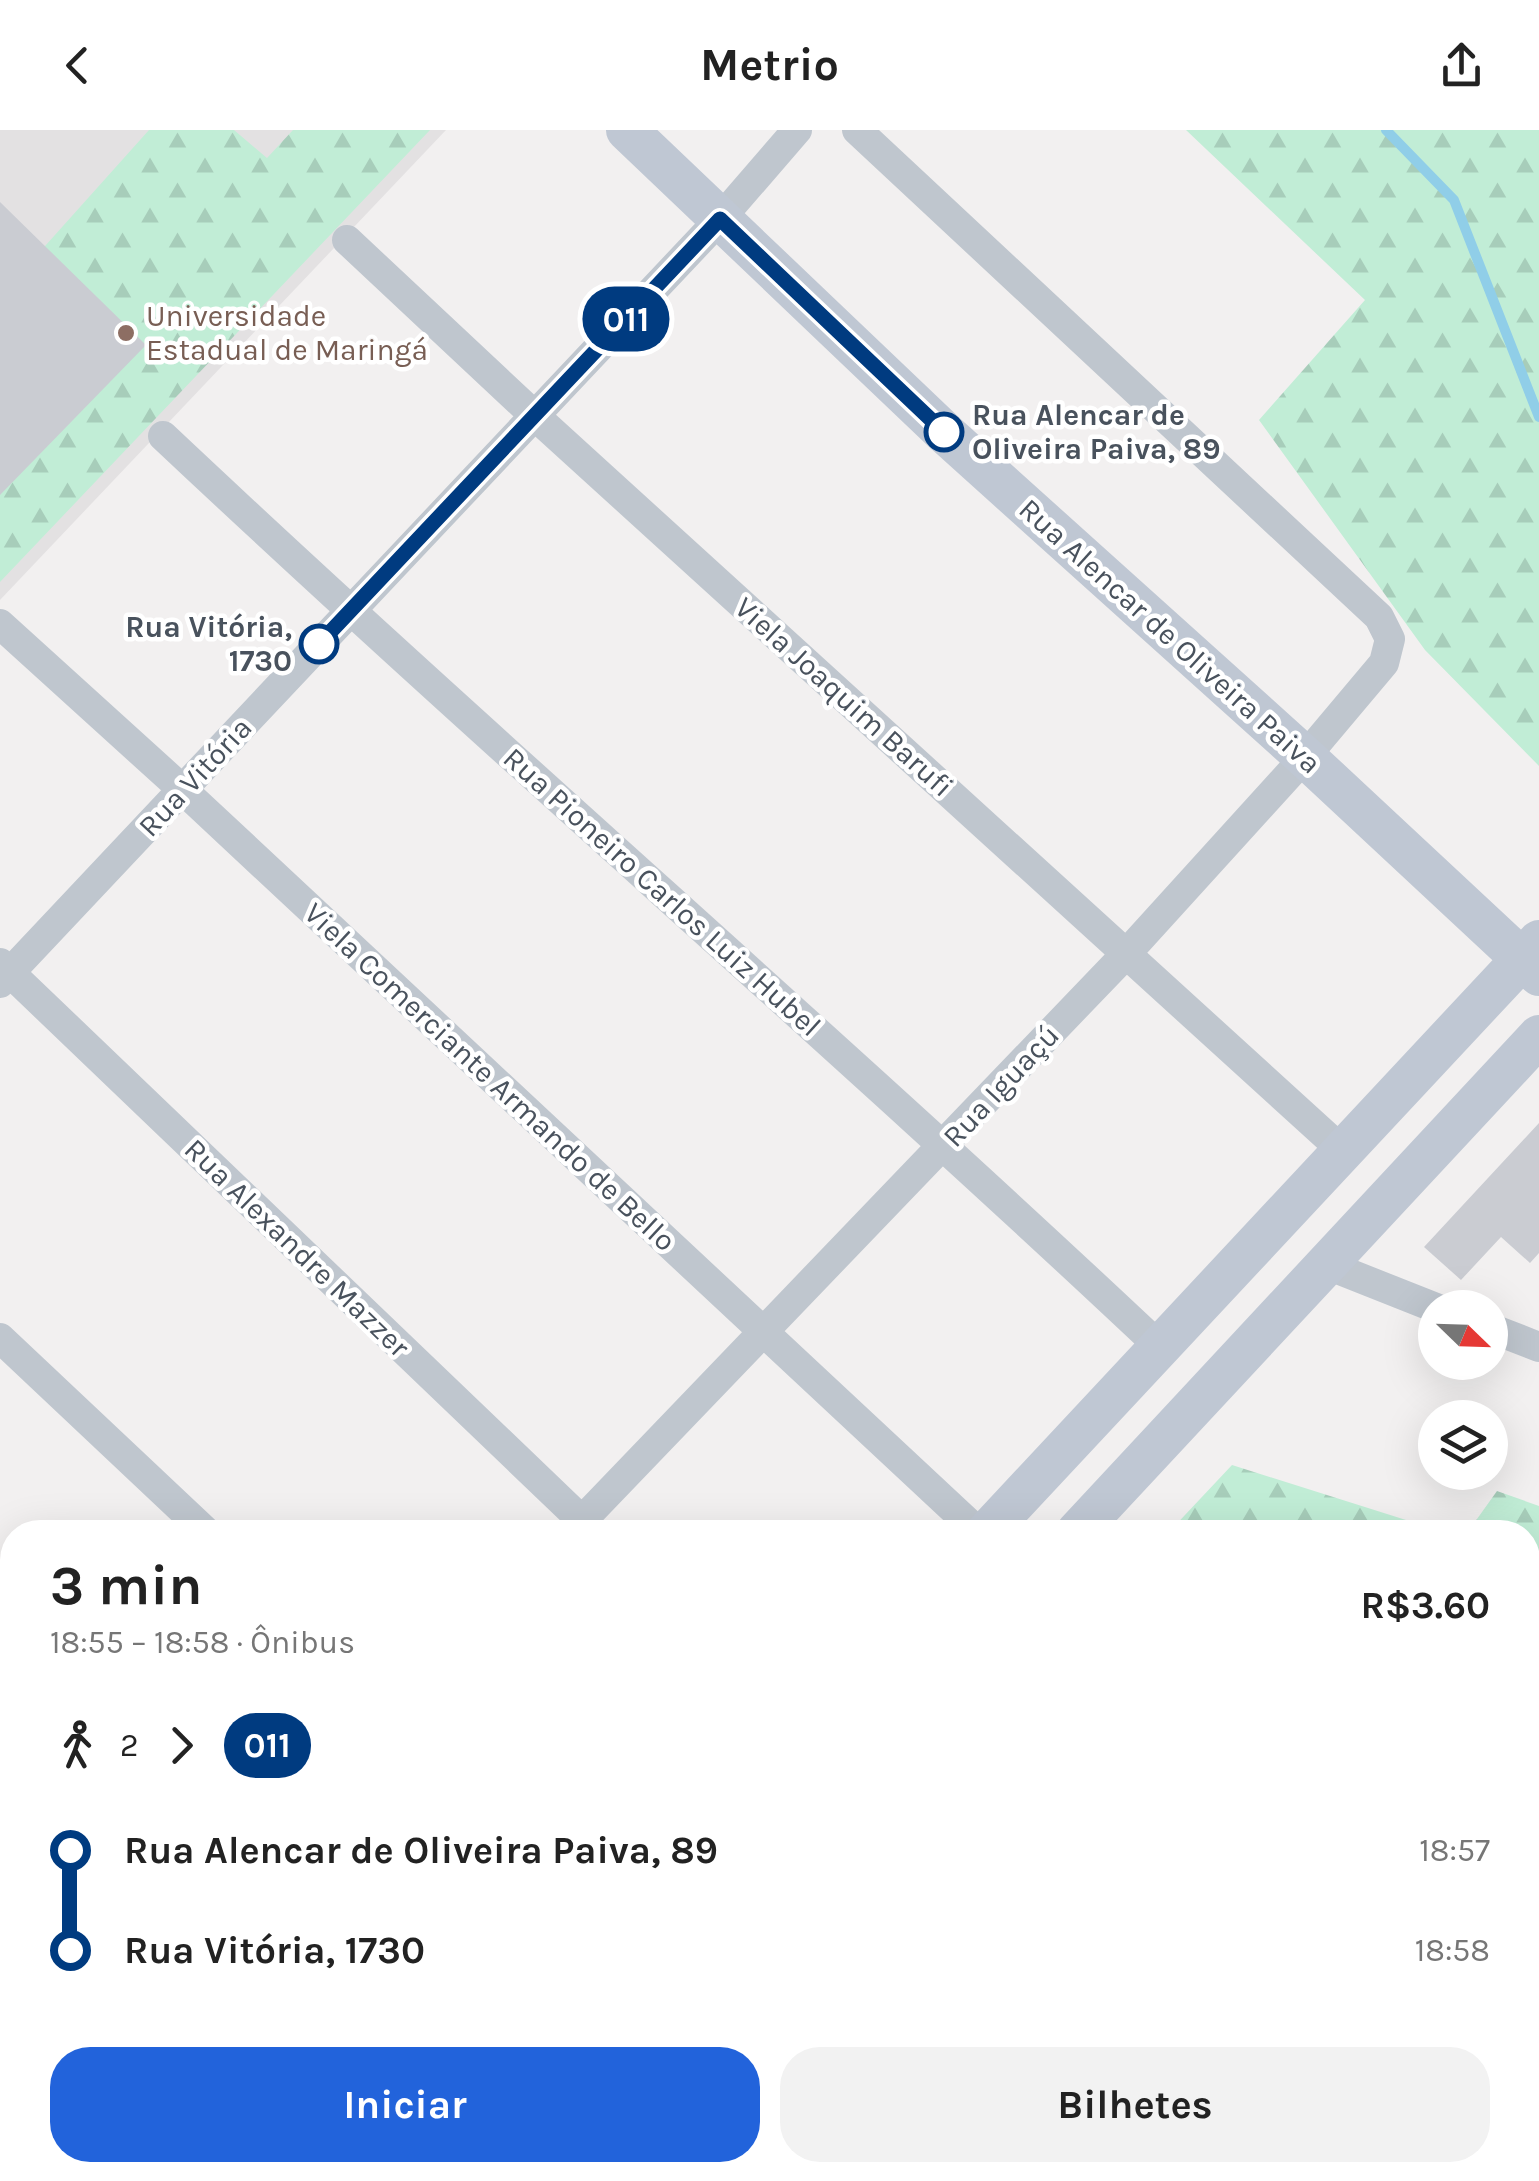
<!DOCTYPE html>
<html lang="pt">
<meta charset="utf-8">
<style>
body{margin:0;font-family:Karla,sans-serif;background:#f2f2f2;color:#222;height:100vh;display:flex;flex-direction:column;font-size:38px;white-space:nowrap}
*{box-sizing:border-box;margin:0}
p{font-size:32px;color:#767676}
.icon{flex:none;width:55px;height:55px;fill:none;stroke:currentColor;stroke-width:2;stroke-linecap:round;stroke-linejoin:round}
.map{position:relative;flex:1;overflow:hidden}
.drawer{position:absolute;left:0px;top:1390px;width:1540px;height:662px;display:flex;flex-direction:column;background:#fff;border-radius:40px 40px 0 0;box-shadow:0 10px 40px #0002}
.drawer>*{flex:none}
.badge{padding:0 20px;border-radius:32px;font-size:35px;line-height:65px}
.needle{width:65px;rotate:113deg}
.tools{position:absolute;left:1418px;top:1160px;display:grid;gap:20px}
.tools a{display:grid;place-items:center;width:90px;height:90px;border-radius:50%;background:#fff;box-shadow:0 10px 40px #0002;font-size:50px}
.map>.badge{position:absolute;translate:-50% -50%;box-shadow:0 0 0 5px #fff}
.legs{display:flex;align-items:center;gap:15px;height:110px;padding:0 50px;font-size:32px}
.legs p{margin-inline-start:auto}
.head{display:flex;align-items:center;justify-content:space-between;height:170px;padding:0 50px}
h1{font-size:55px;font-weight:700;line-height:75px}
.button{display:flex;gap:20px;margin-top:auto;padding:20px 50px}
.button a{flex:1;height:115px;border-radius:40px;background:#2263db;color:#fff;font-size:40px;font-weight:700;line-height:115px;text-align:center}
.button a+a{background:#f2f2f2;color:#222}
ul{padding:0 50px;list-style:none}
li{display:flex;align-items:center;gap:35px;height:100px;font-size:38px}
li i{display:grid;place-items:center;width:15px;height:100%;margin:0 12px;background:currentColor}
li i::after{content:'';width:25px;height:25px;margin:-12px;border:8px solid;border-radius:50%;background:#fff}
li p{margin-inline-start:auto}
li:first-child i{background:linear-gradient(#0000 50%,currentColor 0)}
li:last-child i{background:linear-gradient(currentColor 50%,#0000 0)}
header{display:flex;justify-content:space-between;align-items:center;height:130px;padding:0 50px;background:#fff;font-size:45px;font-weight:700}
.map>svg:first-child{display:block}
</style>
<header><svg class="icon" aria-label="back" viewBox="0 0 24 24"><path d="M15 5l-7 7 7 7"/></svg>Metrio<svg class="icon" aria-label="share" viewBox="0 0 24 24"><path d="M12 15V3M7 8l5-5 5 5M5 13v7h14v-7"/></svg></header>
<div class="map">
<svg width="1539" height="2051" viewBox="0 0 1539 2051">
<defs>
<pattern id="forest-firs" width="22" height="20" patternUnits="userSpaceOnUse" patternTransform="scale(2.5)"><rect width="22" height="20" fill="#c1edd6"/><path d="M5 1l3.5 6h-7zM16 11l3.5 6h-7z" fill="#a7cdba"/></pattern>
</defs>
<rect width="100%" height="100%" fill="#f2f0f0"/>
<!-- education -->
<path fill="#e3e1e2" d="M0 0H446L0 470Z"/>
<!-- green -->
<path fill="#c1edd6" d="M1039 2040H1152L1147 2051H1068Z"/>
<!-- forest -->
<path fill="url(#forest-firs)" d="M149 0H234L267 28 293 0H430L0 452V89L37 125Z
M1186 0H1539V636L1425 520 1259 290 1365 170Z
M1232 1335 1444 1402H1169Z
M1497 1361 1539 1376V2051H1161L1165 2040H1528V1402H1455L1472 1396Z"/>
<g fill="none" stroke-linecap="round" stroke-linejoin="round">
<!-- stream -->
<path stroke="#90cee8" stroke-width="10" d="M1386 0 1454 70 1539 287"/>
</g>
<!-- building -->
<path fill="#caccd2" d="M0 72 146 215 0 365Z
M1539 993V1123L1530 1133 1501 1107 1461 1150 1424 1117Z"/>
<g fill="none" stroke-linecap="round" stroke-linejoin="round">
<!-- street -->
<path stroke="#bfc6ce" stroke-width="30" d="M347 110 535 286 1344 1022
M163 306C491 615 833 909 1161 1218
M0 494 183 660 978 1402
M0 833 594 1402
M0 853 720 89 797 0
M1325 1134 1436 1178
M1490 1198 1539 1217
M0 1208 206 1402
M571 1402 1126 824 1305 627 1384 533 1390 509 1379 487 857 0
M0 1572 12 1584
M0 1926 12 1938
M0 2015 12 2001
M119 2040 130 2051"/>
<!-- secondary -->
<path stroke="#bfc7d3" stroke-width="42" d="M627 0 946 304 1305 627 1539 845
M987 1402 1539 811
M1077 1402 1539 906
M371 2051 381 2040
M468 2051 479 2040"/>
</g>
<g fill="none" stroke-linecap="round" stroke-linejoin="round">
<defs>
<path id="line-1" d="M319 514 720 89 944 302"/>
</defs>
<!-- line-1 casing -->
<use href="#line-1" stroke="#fff" stroke-width="22"/>
<!-- line-1 -->
<use href="#line-1" stroke="#003b80" stroke-width="15"/>
</g>
<!-- markers -->
<circle fill="#8d6e63" stroke="#fff" stroke-width="4" cx="126" cy="203" r="10"/>
<g fill="#fff" stroke="#003b80" stroke-width="5">
<circle cx="944" cy="302" r="18"/>
<circle cx="319" cy="514" r="18"/>
</g>
<g text-anchor="middle" dominant-baseline="central" stroke-width="9" stroke-linejoin="round" paint-order="stroke">
<!-- education labels -->
<g font-size="30" fill="#785e54" stroke="#fff" text-anchor="start">
<text x="146" y="186">Universidade<tspan x="146" dy="34">Estadual de Maringá</tspan></text>
</g>
<!-- stop labels -->
<g font-size="30" font-weight="bold" fill="#49525d" stroke="#fff" text-anchor="start">
<text x="972" y="285">Rua Alencar de<tspan x="972" dy="34">Oliveira Paiva, 89</tspan></text>
<text x="292" y="497" text-anchor="end">Rua Vitória,<tspan x="292" dy="34">1730</tspan></text>
</g>
<!-- street labels -->
<g font-size="30" fill="#49525d" stroke="#fff">
<text transform="translate(1170 506) rotate(42)">Rua Alencar de Oliveira Paiva</text>
<text transform="translate(844 567) rotate(42)">Viela Joaquim Barufi</text>
<text transform="translate(195 647) rotate(-47)">Rua Vitória</text>
<text transform="translate(662 762) rotate(42)">Rua Pioneiro Carlos Luiz Hubel</text>
<text transform="translate(490 947) rotate(43)">Viela Comerciante Armando de Bello</text>
<text transform="translate(1001 956) rotate(-47)">Rua Iguaçú</text>
<text transform="translate(297 1118) rotate(44)">Rua Alexandre Mazzer</text>
</g>
</g>
</svg>
<div class="tools">
<a><svg class="needle" viewBox="-14 -14 28 28"><path d="M0-13l5 13h-10z" fill="#e53935"/><path d="M0 13l5-13h-10z" fill="#767676"/></svg></a>
<a><svg class="icon" aria-label="layers" viewBox="0 0 24 24"><path d="M12 4l9 5-9 5-9-5zM3 14l9 5 9-5"/></svg></a>
</div>
<b class="badge" style="left:626px;top:189px;background:#003b80;color:#fff">011</b>
<section class="drawer">
<div class="head"><div><h1>3 min</h1><p>18:55 – 18:58 · Ônibus</p></div><b>R$3.60</b></div>
<div class="legs"><svg class="icon" aria-label="walk" viewBox="0 0 24 24"><circle cx="13" cy="4" r="2"/><path d="M13 8l-2 6 4 7M11 14l-3 7M7 12l3-4h3l4 4"/></svg>2<svg class="icon" aria-label="forward" viewBox="0 0 24 24"><path d="M9 5l7 7-7 7"/></svg><b class="badge" style="background:#003b80;color:#fff">011</b></div>
<ul>
<li><i style="color:#003b80"></i><b>Rua Alencar de Oliveira Paiva, 89</b><p>18:57</p></li>
<li><i style="color:#003b80"></i><b>Rua Vitória, 1730</b><p>18:58</p></li>
</ul>
<div class="button"><a>Iniciar</a><a>Bilhetes</a></div>
</section>
</div>
